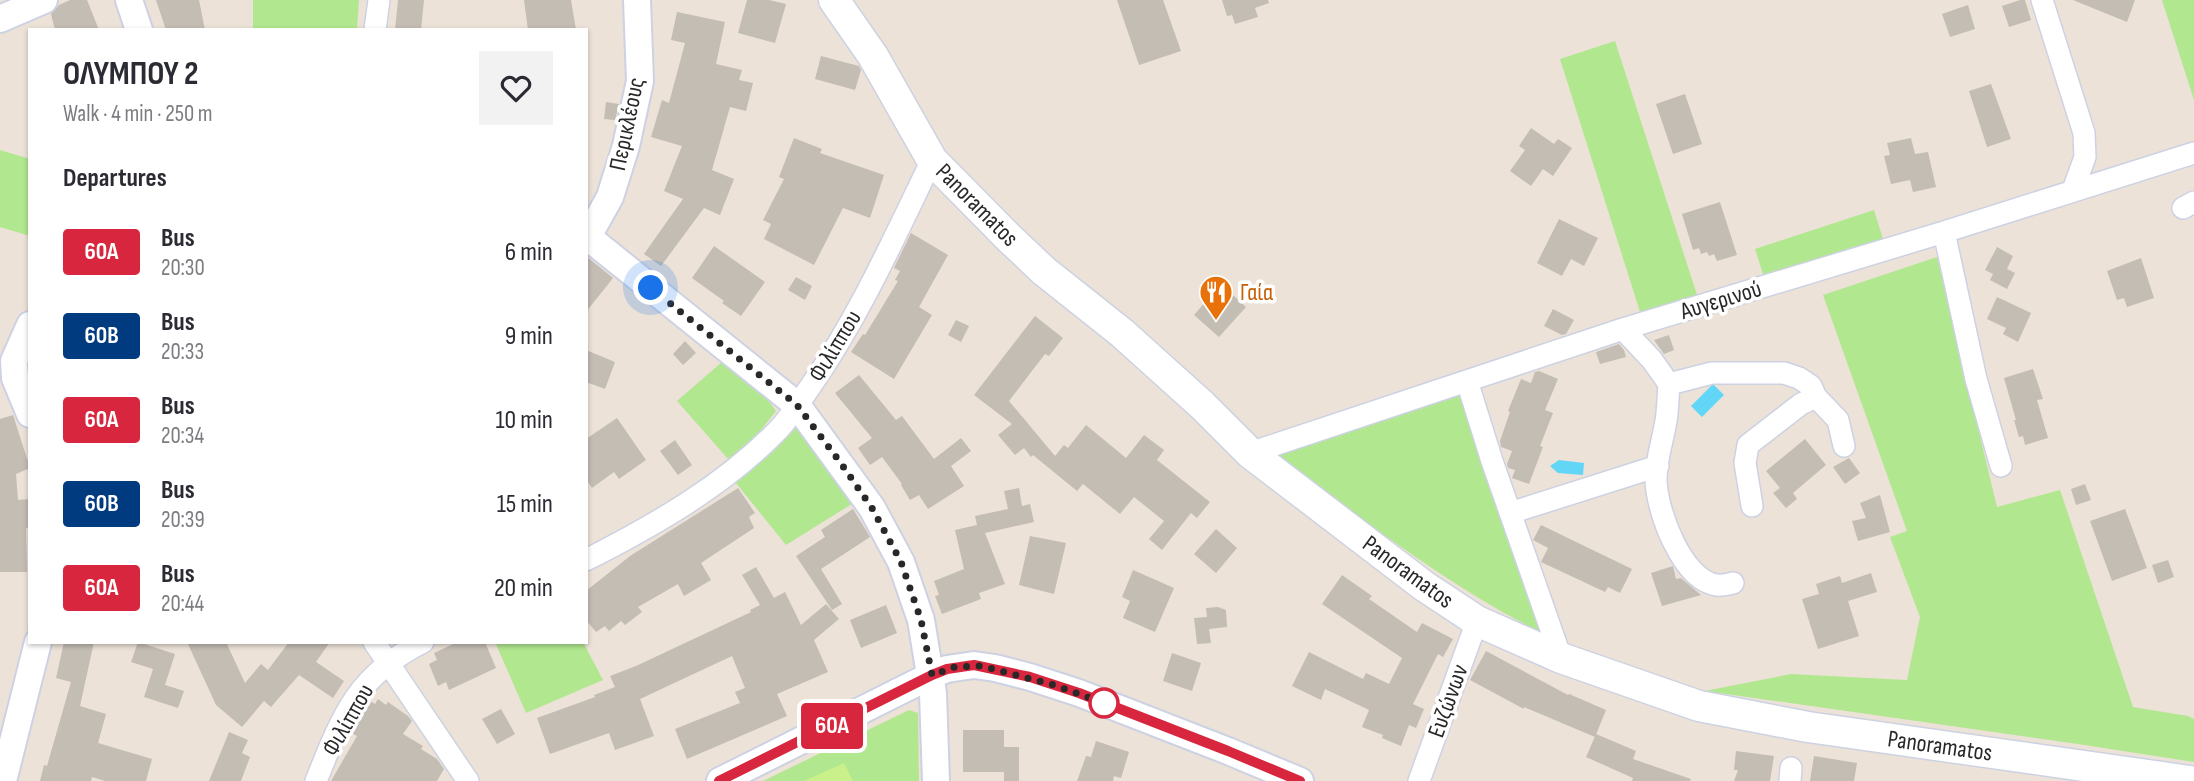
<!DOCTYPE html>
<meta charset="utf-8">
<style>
body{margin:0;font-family:"Sofia Sans Condensed",sans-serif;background:#f2f2f3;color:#2b2b33;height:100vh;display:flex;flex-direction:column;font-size:26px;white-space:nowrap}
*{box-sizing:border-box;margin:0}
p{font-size:23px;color:#7c7c81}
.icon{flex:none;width:38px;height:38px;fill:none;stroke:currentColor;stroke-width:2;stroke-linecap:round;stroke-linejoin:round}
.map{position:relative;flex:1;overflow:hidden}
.details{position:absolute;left:28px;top:28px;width:560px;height:616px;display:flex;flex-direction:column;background:#fff;border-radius:0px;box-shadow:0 2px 5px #0004}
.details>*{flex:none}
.badge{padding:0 14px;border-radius:5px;font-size:24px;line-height:46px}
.you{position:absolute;width:35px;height:35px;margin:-18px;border:5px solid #fff;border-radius:50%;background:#1a73e8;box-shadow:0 0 0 10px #1a73e833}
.map>.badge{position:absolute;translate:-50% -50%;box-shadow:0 0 0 4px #fff}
h2{padding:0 35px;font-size:26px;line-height:63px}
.round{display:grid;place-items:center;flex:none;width:74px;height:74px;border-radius:0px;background:#f2f2f3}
.head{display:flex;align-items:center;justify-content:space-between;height:119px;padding:0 35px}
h1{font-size:33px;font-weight:700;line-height:52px}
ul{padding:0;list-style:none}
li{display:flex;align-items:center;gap:21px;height:84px;padding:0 35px}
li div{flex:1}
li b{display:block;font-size:26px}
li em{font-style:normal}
li .badge{min-width:77px;font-weight:700;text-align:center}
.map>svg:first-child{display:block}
</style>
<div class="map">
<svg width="2194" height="781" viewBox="0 0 2194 781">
<rect width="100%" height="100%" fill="#ece2d8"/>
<!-- green -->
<path fill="#b1e78f" d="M253 0H359L357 30H253Z
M2162 0H2194V100Z
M1615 41 1698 298 1641 315 1560 59Z
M0 150 30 159V236L0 227Z
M1874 210 1883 239 1764 277 1755 249Z
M1937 257 1997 507 2060 490 2133 707 2188 716 2194 719V762L2078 744 1705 691 1791 674 1907 680 1920 617 1890 537 1907 531 1823 295Z
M722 362 765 396 776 411 761 430 729 460 677 401Z
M1461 392 1540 632C1445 584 1362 519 1277 455Z
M796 428 801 431 858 500 786 545 736 483 774 451Z
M495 642H583L603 680 526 713Z
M909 710 918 713 919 781H763Z"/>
<!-- pitch -->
<path fill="#c9f08a" d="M844 763 853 781H804Z"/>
<!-- water -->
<path fill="#61d6f7" d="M1713 384 1724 395 1702 417 1691 406Z
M1559 460 1584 463 1583 475 1558 473 1550 466Z"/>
<!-- building -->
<path fill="#c3bdb4" d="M70 0H87L99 30H55L51 14 59 5Z
M156 0H199L205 30H166Z
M398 0H424L421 30H395Z
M524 0H571L576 30H528Z
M747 0H769L786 4 775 43 738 33Z
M1117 0H1163L1181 51 1139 65Z
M1222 0H1268L1269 3 1255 8 1258 17 1235 24 1232 15 1227 16Z
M2020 0H2025L2031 20 2009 27 2002 6Z
M2073 0H2135L2127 22Z
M1968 5 1975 29 1950 37 1942 14Z
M677 12 725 22 716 64 742 70 739 80 753 83 746 111 730 107 712 170 734 179 720 215 704 208 661 266 644 254 683 199 664 191 682 146 651 137 662 100 669 103 685 43 671 40Z
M821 56 859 66 861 70 855 90 815 79Z
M1991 84 2011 139 1987 147 1969 91Z
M1685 94 1702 144 1673 154 1656 104Z
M606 102 619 104 615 120 604 119Z
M1531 128 1554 144 1558 139 1572 148 1553 176 1543 169 1531 186 1510 171 1525 150 1519 146Z
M794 138 822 149 820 153 884 175 870 218 843 208 814 265 764 239 771 224 763 220 784 179 779 177Z
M1911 138 1915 154 1928 152 1936 187 1913 192 1910 180 1891 184 1884 156 1890 155 1887 143Z
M1720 202 1737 255 1717 261 1714 254 1709 256 1707 252 1701 254 1699 248 1693 250 1682 214Z
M1559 219 1598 238 1584 266 1571 259 1562 276 1537 263Z
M911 233 948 255 919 307 932 315 894 379 851 352 863 334 865 335 898 281 895 280 900 271 894 268Z
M714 246 765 282 741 316 722 303 724 301 692 278Z
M1997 247 2013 256 2007 269 2015 273 2007 289 1990 280 1993 274 1985 270Z
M586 256 613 278 586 312Z
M2141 258 2154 298 2127 307 2124 298 2117 300 2107 271Z
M796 277 812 286 805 300 788 290Z
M1221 284 1246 307 1219 337 1194 315Z
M1997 297 2031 313 2018 342 2003 334 2006 328 1987 319Z
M1553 309 1574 320 1566 334 1562 335 1544 326Z
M1035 316 1063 338 1049 356 1045 354 1009 401 1055 456 1064 445 1068 448 1086 425 1126 458 1144 435 1164 450 1157 460 1210 502 1197 518 1191 513 1162 550 1149 539 1164 521 1134 497 1120 514 1083 484 1077 491 1033 455 1031 457 1024 448 1015 455 998 435 1012 424 974 395Z
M956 320 969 326 961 342 948 335Z
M1669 335 1674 350 1664 354 1654 340Z
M685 341 696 353 683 365 673 354Z
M1619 344 1624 350 1626 357 1600 364 1596 352Z
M586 350 615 362 605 389 586 382Z
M2033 369 2043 399 2037 400 2048 438 2025 445 2023 436 2019 437 2014 420H2016L2004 378Z
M1539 371 1558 379 1545 410 1553 413 1540 446 1543 447 1529 484 1512 478 1515 470 1508 468 1507 464 1512 451 1501 447 1500 441 1510 412 1508 411 1521 379 1531 383 1535 372Z
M859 375 896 420 902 416 934 459 961 438 971 451 951 466 964 486 928 509 919 495 910 500 901 485 902 484 882 457 870 465 858 448 872 438 835 393Z
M13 415 30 468 16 474 18 500 29 499 30 506V528H26L27 572H0V419Z
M617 418 646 460 619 479 614 472 592 488 586 479V439Z
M1805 439 1826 465 1793 493 1797 499 1786 508 1773 493 1780 488 1766 471Z
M675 440 692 465 678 475 660 451Z
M1849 458 1860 473 1845 484 1833 467Z
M2085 484 2091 500 2076 505 2071 489Z
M738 488 755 513 749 517 754 528 701 563 711 580 684 596 678 584 638 607 642 612 625 625 621 621 609 631 605 626 596 632 586 620V591L630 556Z
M1019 488 1022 506 1030 504 1034 522 985 533 1005 584 979 593 981 599 942 614 935 596 939 595 934 581 964 569 955 530 977 525 975 516 1008 509 1004 491Z
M1880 495 1890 532 1858 541 1852 521 1866 518 1860 503Z
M853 509 870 537 821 569 842 604 832 610 796 556 825 537 821 530Z
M2125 509 2147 568 2112 581 2090 521Z
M1541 525 1632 569 1620 593 1608 587 1605 592 1541 562 1548 548 1533 540Z
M1216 529 1237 548 1216 573 1194 554Z
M1030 536 1066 543 1054 594 1019 585Z
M2168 560 2174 577 2158 583 2152 565Z
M1673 566 1676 579 1681 578 1701 595 1662 606 1651 573Z
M756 567 774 598 785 592 801 625 826 604 839 619 814 640 828 672 777 694 787 716 687 759 675 729 740 703 735 692 745 688 732 656 640 699 654 736 615 750 609 733 550 754 537 718 595 697 594 695 615 687 610 676 636 666 751 612 750 610 760 605 742 575Z
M1133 570 1174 588 1155 632 1123 618 1130 601 1122 597Z
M1871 573 1877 592 1848 601 1859 636 1818 649 1802 599 1819 594 1816 584 1840 576 1842 583Z
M1342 575 1372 596 1369 599 1417 632 1422 623 1453 639 1443 657 1438 654 1413 704 1424 709 1416 728 1409 725 1401 746 1382 738 1383 735 1362 727 1369 710 1325 689 1321 700 1292 686 1309 652 1363 679 1366 673 1389 684 1402 658 1322 604Z
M886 605 897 633 861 648 850 620Z
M1218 607 1226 610 1227 627 1209 629 1211 643 1197 644 1194 618 1207 617 1206 608Z
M64 642H94L80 706 106 714 98 743 152 759 146 781H105L92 777 91 781H40L44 765 47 766 71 682 56 678Z
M138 642 175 654 165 685 184 691 178 708 144 697 153 669 131 662Z
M187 642H226L245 683 261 664 268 670 289 642H330L316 662 344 681 333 698 299 675 271 707 264 701 242 727 216 705Z
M458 642H485L496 668 449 690 446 682 438 686 429 664 437 660 434 653Z
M1486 651 1568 695 1569 694 1606 710 1595 737 1524 707V709L1470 680Z
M1172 653 1201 663 1192 691 1163 681Z
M378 699 386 705 388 702 408 716 412 721 403 734 423 746 421 749 437 759 444 769 437 781H331L357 736 351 733 355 723 370 701 375 704Z
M501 709 515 734 497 744 482 719Z
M963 730H1004V747H1019V781H1004V772H963Z
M229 732 248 740 242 753 250 757 241 781H209Z
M1596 734 1636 751 1633 759 1691 779 1690 781H1632L1633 778 1586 757Z
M1096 741 1129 752 1121 778 1114 776 1113 781H1077L1086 756 1091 757Z
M1736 751 1774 756 1770 781H1734L1738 770H1734Z
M1814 756 1857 763 1854 781H1810Z"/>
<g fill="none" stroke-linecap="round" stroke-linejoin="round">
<defs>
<path id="minor" d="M2042 0 2084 133 2085 157 2073 190
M375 30 379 0
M2183 208 2194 202
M1944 232 1976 379 2001 466
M1623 329 1652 360 1669 384 1712 373H1784L1799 378 1811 386 1816 397 1838 420 1844 446
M1467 381 1492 461 1561 658
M1669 384C1668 396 1668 409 1666 421 1663 440 1656 459 1656 479 1656 509 1682 581 1717 585 1721 586 1728 584 1733 583
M1250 453 1623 329 1944 232 2194 153
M1752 506 1745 463 1748 445 1801 404 1816 397
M1510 513 1658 466
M586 560C655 525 725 485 779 429 790 417 799 403 808 390 858 319 894 238 932 160
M374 642 468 781
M316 781C342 716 357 675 423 642
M1419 781 1477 621
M1790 781 1791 768"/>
<path id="tertiary" d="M129 0 139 30
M0 19 44 0
M589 238 797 405 872 508 901 562 921 620 933 693 936 781
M586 240 610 197 626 146 640 81 637 0
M30 325 14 361 15 378 30 414
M3 781 38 642
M720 781 932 675 947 669 974 665 995 668 1030 677 1079 693 1228 751 1300 781"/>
<path id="secondary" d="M834 0 873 56 932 160 1009 238 1044 271 1122 333 1202 405 1250 453 1424 586 1477 621 1561 658 1699 706 1808 727 2190 781"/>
</defs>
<!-- minor casing -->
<use href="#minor" stroke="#cdd2e3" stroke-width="24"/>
<!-- tertiary casing -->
<use href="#tertiary" stroke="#cdd2e3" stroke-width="30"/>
<!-- secondary casing -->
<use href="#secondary" stroke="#cdd2e3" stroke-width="33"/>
<!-- minor -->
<use href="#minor" stroke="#fff" stroke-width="21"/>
<!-- tertiary -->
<use href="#tertiary" stroke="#fff" stroke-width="26"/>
<!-- secondary -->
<use href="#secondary" stroke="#fff" stroke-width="30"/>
</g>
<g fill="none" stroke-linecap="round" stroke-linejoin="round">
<defs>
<path id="line" d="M719 781 932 675 947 669 974 665 1030 677 1079 693 1228 751 1300 781"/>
</defs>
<!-- line casing -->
<use href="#line" stroke="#fff" stroke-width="16"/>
<!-- line -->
<use href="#line" stroke="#d7263d" stroke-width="10"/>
<!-- walk -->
<path stroke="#282828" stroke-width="7" stroke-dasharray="0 12.6" d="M651 288 797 405 840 462 872 508 901 562 921 620 932 675 955 667 982 666 1054 685 1110 705 1104 703"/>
</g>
<!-- icons -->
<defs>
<symbol id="restaurant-pin" viewBox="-11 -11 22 30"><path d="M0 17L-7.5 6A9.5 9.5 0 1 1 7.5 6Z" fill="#e8710a" stroke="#fff"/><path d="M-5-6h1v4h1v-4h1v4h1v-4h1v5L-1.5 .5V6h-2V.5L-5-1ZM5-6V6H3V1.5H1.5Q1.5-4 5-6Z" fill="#fff"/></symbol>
</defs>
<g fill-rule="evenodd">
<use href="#restaurant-pin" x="1197" y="273" width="38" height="52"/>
</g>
<!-- markers -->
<circle fill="#fff" stroke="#d7263d" stroke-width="3.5" cx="1104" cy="703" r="14"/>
<g text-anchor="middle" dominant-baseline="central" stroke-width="7" stroke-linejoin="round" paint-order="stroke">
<!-- street labels -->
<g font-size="24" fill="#282828" stroke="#fff">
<text transform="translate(627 124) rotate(-78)">Περικλέους</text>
<text transform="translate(977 205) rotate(45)">Panoramatos</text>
<text transform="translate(1721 300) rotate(-17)">Αυγερινού</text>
<text transform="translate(835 346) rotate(-59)">Φιλίππου</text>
<text transform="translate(1408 572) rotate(36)">Panoramatos</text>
<text transform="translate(1448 701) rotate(-70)">Ευζώνων</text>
<text transform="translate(348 720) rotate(-60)">Φιλίππου</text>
<text transform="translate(1940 746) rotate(8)">Panoramatos</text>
</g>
<!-- food labels -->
<g font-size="24" fill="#c56008" stroke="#fff" text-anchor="start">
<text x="1240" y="292">Γαία</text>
</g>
</g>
</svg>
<div class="you" style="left:651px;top:288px"></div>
<b class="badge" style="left:832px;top:726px;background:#d7263d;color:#fff">60Α</b>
<section class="details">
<div class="head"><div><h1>ΟΛΥΜΠΟΥ 2</h1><p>Walk · 4 min · 250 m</p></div><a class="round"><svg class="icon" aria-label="heart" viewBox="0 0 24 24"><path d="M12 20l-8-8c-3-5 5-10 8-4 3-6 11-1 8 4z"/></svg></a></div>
<h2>Departures</h2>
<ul>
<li><span class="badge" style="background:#d7263d;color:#fff">60Α</span><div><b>Bus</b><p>20:30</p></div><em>6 min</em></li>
<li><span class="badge" style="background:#003b80;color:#fff">60Β</span><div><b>Bus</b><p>20:33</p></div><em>9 min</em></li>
<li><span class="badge" style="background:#d7263d;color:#fff">60Α</span><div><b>Bus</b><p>20:34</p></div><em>10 min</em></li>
<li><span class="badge" style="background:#003b80;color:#fff">60Β</span><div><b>Bus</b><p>20:39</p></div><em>15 min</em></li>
<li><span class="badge" style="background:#d7263d;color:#fff">60Α</span><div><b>Bus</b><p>20:44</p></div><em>20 min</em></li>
</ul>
</section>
</div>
